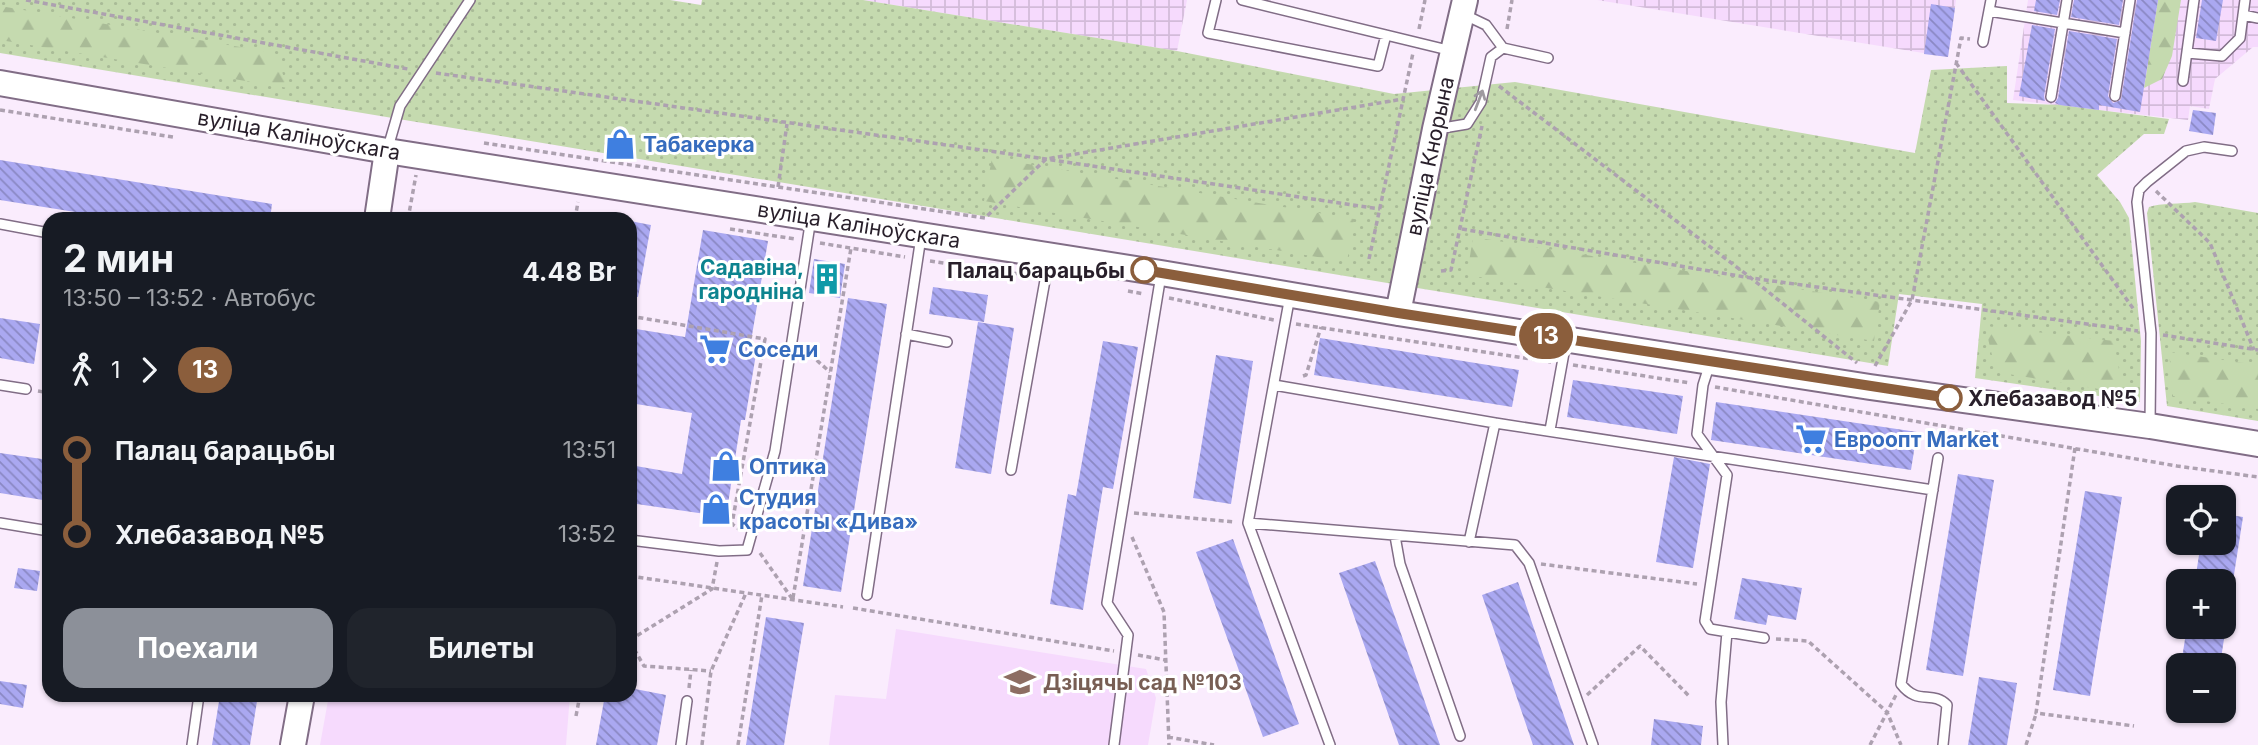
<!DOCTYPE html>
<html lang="ru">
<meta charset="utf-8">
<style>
body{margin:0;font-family:Inter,sans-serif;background:#20242c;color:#f1f3f6;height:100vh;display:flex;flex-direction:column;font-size:26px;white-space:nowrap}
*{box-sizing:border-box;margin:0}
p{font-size:23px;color:#9ea1a6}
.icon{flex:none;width:38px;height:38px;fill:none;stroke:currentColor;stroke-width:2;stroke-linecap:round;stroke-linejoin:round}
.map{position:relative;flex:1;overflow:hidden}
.sheet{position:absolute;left:42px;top:212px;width:595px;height:490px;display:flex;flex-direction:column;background:#171b24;border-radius:21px;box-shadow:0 2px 5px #0004}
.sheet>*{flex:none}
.badge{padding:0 14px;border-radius:23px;font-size:24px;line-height:46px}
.fabs{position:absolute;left:2166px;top:485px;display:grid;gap:14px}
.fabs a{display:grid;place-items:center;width:70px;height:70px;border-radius:14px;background:#171b24;box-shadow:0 2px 5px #0004;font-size:35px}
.map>.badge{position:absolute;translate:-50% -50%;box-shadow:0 0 0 4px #fff}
.legs{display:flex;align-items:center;gap:10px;height:77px;padding:0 21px;font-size:23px}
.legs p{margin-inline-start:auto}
.headline{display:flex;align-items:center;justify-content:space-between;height:119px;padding:0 21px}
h1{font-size:38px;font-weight:700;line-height:52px}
.button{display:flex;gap:14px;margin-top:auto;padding:14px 21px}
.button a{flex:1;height:80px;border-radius:21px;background:#8c9099;color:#fff;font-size:28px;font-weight:700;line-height:80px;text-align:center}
.button a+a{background:#20242c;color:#f1f3f6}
ul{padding:0 21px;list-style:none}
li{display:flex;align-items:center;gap:24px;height:84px;font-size:26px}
li i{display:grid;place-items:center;width:10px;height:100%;margin:0 9px;background:currentColor}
li i::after{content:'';width:18px;height:18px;margin:-9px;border:5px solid;border-radius:50%;background:#171b24}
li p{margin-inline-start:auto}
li:first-child i{background:linear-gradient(#0000 50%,currentColor 0)}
li:last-child i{background:linear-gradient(currentColor 50%,#0000 0)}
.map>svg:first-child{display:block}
</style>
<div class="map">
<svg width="2258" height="745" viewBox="0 0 2258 745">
<defs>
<pattern id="industrial-grid" width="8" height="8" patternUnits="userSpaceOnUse" patternTransform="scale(1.75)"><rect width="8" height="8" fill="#f6dafd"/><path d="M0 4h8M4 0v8" fill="none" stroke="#d3bbd9"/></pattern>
<pattern id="grass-dots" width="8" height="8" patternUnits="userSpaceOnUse" patternTransform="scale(1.75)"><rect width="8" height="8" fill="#c5daaf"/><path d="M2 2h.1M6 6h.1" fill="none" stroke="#a9bb97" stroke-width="1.8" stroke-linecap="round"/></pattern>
<pattern id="forest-firs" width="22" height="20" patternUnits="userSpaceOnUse" patternTransform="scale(1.75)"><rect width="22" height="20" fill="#c5daaf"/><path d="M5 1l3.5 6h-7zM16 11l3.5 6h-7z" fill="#a9bb97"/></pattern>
<pattern id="building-back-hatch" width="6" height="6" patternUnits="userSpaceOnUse" patternTransform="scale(1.75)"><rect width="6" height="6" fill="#aaa8f1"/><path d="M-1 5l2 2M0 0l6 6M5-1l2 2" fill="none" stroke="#8a88c3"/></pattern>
</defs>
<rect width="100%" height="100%" fill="#faecfd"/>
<!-- built -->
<path fill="#f6dafd" d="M896 629 1146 669 1156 698 1148 745H829L835 695 886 699Z
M329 695H570L566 745H320Z"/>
<!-- industrial -->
<path fill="url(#industrial-grid)" d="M863 0H1187L1177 51Z
M1597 0H1956L1948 57Z
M2028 0H2258V47H2253L2215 79 2209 109 2190 106 2188 120 2013 100Z"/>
<!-- grass -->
<path fill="url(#grass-dots)" d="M0 0H670L701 5 702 0H863L1177 51 1394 94 1515 82 1915 153 1931 70 2007 66V103L2060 105 2169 119 2164 134H2144L2097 175 2120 202 2129 218 2141 341 2140 402 1975 378 1982 304 1899 294 1888 366 0 53Z
M2195 202 2258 213V421L2167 406 2147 213 2149 207C2160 203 2181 204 2195 202Z"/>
<!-- forest -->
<path fill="url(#forest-firs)" d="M2158 0H2181L2172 56 2162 79 2144 88Z
M0 6 275 53 288 88 0 40Z
M992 158 1354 219 1347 262 984 201Z
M1473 237 1880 302 1874 341 1467 275Z
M1985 326 2114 341 2123 393 1996 372Z
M2169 352 2258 365V409L2173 396Z"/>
<!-- building -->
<path fill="url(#building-back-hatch)" d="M2036 0H2060L2057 15 2034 11Z
M2074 0H2123L2119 25 2071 17Z
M2137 0H2158L2140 112 2099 105V110L2060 105 2055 103 2058 98 2069 31 2117 39 2108 96 2113 103 2121 100Z
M2202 0H2223L2216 41 2196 38Z
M1931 4 1955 8 1948 57 1924 54Z
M2032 25 2055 29 2044 96 2045 101 2019 96Z
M2193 110 2216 113 2213 135 2189 131Z
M0 160 272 204 270 219H119L0 200Z
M630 221 651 225 638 297 630 296Z
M703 230 768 241 750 347 757 348 745 420H741L726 517 630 503V465L682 474 692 413 630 403V328L685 337Z
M814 259 845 264 840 298 809 293Z
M933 287 988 295 984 322 929 314Z
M848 298 887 304 841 592 803 586Z
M0 318 40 324 34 364 0 358Z
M978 322 1014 328 991 474 955 468Z
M1320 338 1519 370 1512 407 1314 375Z
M1103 341 1138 347 1113 489 1103 487 1083 610 1050 604 1068 494 1076 496Z
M1216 355 1253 361 1231 504 1193 498Z
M1573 380 1683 396 1677 434 1567 417Z
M1716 402 1917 432 1911 470 1711 440Z
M0 453 49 460V501L0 493Z
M1674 457 1710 464 1693 568 1656 562Z
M1958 474 1994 480 1963 676 1926 670Z
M2085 491 2122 497 2090 696 2053 690Z
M2224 514 2243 517 2233 581H2195L2201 542H2224Z
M1233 539 1299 724 1263 737 1196 552Z
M1375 561 1399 628 1440 745H1399L1339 573Z
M18 568 40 571 37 591 14 588Z
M1742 578 1802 588 1796 620 1768 615 1766 625 1734 619Z
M1518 582 1542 652 1574 745H1533L1482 595Z
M766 617 804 623 788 719 784 745H746Z
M2187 626H2226L2220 665H2181Z
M1979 677 2017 683 2007 745H1968Z
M0 681 27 685 23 708 0 704Z
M630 688 666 695 657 745H596L605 695H630Z
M220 695H258L250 745H212Z
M1654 719 1703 726 1701 745H1651Z"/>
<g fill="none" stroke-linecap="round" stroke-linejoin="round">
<defs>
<path id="lane" d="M1216 0 1208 33 1378 66 1386 35
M1242 0 1452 51
M1989 11 2125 33
M1463 14 1486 25 1503 48 1548 58
M2243 15 2258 18
M1983 42 1991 0
M2187 53 2222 56 2240 38 2245 0
M2183 81 2194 0
M2115 96 2130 0
M2051 97 2067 0
M1437 129 1467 124 1481 102 1491 57 1503 48
M387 151 400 106 470 0
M0 224 49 233
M1290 296 1248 523 1330 745
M906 334 947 342
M1710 363 1703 385 1697 434 1727 475 1705 621 1710 629 1764 638
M0 385 26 389
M1274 385 1495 423 1933 490
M2150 424 2151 333 2137 202 2139 190 2147 182 2186 151 2204 147 2232 151
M1550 430 1566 342
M1938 458 1901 684C1918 706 1932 690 1947 705L1943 745
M1011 470 1049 258
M0 523 49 531
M1248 523 1515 545 1529 563 1593 745
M1395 536 1400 564 1460 736
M630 540 719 551 747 550 775 451 811 218
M1469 542 1495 423
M867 595 921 237
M192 745 199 695
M681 745 687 701
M1114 745 1128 635 1107 603 1161 275
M1723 745 1721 702 1727 632"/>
<path id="secondary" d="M0 83 387 151 1161 273 1398 313 1870 387 2150 426 2258 444
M377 219 387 151
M1398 313 1435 129 1465 0
M293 745 302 695"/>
</defs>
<!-- lane casing -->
<use href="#lane" stroke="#816d86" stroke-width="12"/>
<!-- secondary casing -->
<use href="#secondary" stroke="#816d86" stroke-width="28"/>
<!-- path -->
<path stroke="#ada1b0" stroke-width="3.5" stroke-dasharray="5 3.5" stroke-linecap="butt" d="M26 0 408 69
M1419 29 1425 0
M1507 29 1512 0
M1956 63 2135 311
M436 73 1046 159 1380 209
M1499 86 1751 278 1857 363
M0 110 173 137
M484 143 985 218 1046 159 1403 99
M778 187 787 124
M2156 191 2210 243 2254 350
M408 219 416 175
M575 219 578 202
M730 229 795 239
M1462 229 1751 278 2138 331
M820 243 905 257
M1369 259 1413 53
M930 261 1034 276
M1441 271 1451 270 1482 126
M1128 291 1144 294
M1169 298 1274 320
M630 316 765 339 732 524 739 529
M1296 324 1551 362
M2163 335 2258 350
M804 349 830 372
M1573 365 1690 383
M1875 366 1912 300 1961 38 1970 39
M1303 376 1306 375 1321 327
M1715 387 2177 466 2258 477
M38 391 49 393
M2075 448 2036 713 2134 726
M1134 513 1235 522
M1132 537 1164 612 1169 745
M760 553 793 600
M1541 564 1697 584
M630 576 843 607
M793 598 851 248
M853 608 1114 651
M1776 639 1808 641 1887 712 1901 745
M630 640 712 589 717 562
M630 642 644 666 711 671
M1138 655 1165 660
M689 688 691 670
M1587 695 1640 646 1689 696
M576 716 580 695
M1168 737 1214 745
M702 745 711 671 746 593
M738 745 762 595
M1870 745 1896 695
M2026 745 2036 714"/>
<!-- lane -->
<use href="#lane" stroke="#fff" stroke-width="9"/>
<!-- secondary -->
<use href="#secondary" stroke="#fff" stroke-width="24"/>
</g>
<!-- one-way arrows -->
<defs><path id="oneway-shaft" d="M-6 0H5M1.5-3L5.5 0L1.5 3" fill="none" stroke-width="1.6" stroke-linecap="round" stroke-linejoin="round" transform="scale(1.75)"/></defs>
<use stroke="#9e9a9f" href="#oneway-shaft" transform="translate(1479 100) rotate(-69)"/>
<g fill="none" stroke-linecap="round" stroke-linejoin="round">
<defs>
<path id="line-1" d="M1144 270 1398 313 1949 398"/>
</defs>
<!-- line-1 casing -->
<use href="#line-1" stroke="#fff" stroke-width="16"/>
<!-- line-1 -->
<use href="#line-1" stroke="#8b5e3c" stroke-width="10"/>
</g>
<!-- icons -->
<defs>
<symbol id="shop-bare" viewBox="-9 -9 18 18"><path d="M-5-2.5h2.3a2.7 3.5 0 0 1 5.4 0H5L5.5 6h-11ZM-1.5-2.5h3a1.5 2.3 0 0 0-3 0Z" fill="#3f7fe0" stroke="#fff" stroke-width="2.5" paint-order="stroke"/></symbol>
<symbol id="building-bare" viewBox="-9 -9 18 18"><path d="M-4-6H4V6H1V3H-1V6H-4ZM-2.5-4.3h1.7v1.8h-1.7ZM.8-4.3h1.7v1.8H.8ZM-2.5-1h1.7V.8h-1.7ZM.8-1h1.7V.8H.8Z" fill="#0f9aa8" stroke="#fff" stroke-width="2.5" paint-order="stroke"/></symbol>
<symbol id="supermarket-bare" viewBox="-9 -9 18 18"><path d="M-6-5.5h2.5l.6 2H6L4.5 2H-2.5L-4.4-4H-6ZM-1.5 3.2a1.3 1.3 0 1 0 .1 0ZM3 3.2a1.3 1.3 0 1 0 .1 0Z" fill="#3f7fe0" stroke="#fff" stroke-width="2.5" paint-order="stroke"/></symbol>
<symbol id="school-bare" viewBox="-9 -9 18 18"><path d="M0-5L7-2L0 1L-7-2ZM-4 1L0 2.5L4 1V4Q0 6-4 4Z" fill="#8d6e63" stroke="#fff" stroke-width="2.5" paint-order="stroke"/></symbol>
</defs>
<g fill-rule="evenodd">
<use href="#shop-bare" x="598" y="122" width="44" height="44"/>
<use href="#building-bare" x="805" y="257" width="44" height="44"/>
<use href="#supermarket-bare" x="693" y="327" width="44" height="44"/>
<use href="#supermarket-bare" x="1789" y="417" width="44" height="44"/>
<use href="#shop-bare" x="704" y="444" width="44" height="44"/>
<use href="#shop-bare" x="694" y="487" width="44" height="44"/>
<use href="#school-bare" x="998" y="660" width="44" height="44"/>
</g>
<!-- markers -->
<g fill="#fff" stroke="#8b5e3c" stroke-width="3.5">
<circle cx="1144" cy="270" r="12"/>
<circle cx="1949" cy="398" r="12"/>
</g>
<g text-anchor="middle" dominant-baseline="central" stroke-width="6" stroke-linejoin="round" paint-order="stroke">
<!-- street labels -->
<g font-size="21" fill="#281f2a" stroke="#fff">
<text transform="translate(299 135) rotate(10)">вуліца Каліноўскага</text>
<text transform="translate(1430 156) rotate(-78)">вуліца Кнорына</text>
<text transform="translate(859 225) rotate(9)">вуліца Каліноўскага</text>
</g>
<!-- shop labels -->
<g font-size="21" font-weight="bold" fill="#366cbe" stroke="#fff" text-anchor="start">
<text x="643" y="144">Табакерка</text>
<text x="738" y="349">Соседи</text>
<text x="1834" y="439">Евроопт Market</text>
<text x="749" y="466">Оптика</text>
<text x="739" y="497">Студия<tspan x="739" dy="24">красоты «Дива»</tspan></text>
</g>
<!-- culture labels -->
<g font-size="21" font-weight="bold" fill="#0d838f" stroke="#fff" text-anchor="end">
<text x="804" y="267">Садавіна,<tspan x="804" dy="24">гародніна</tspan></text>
</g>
<!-- stop labels -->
<g font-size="21" font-weight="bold" fill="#281f2a" stroke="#fff" text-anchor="end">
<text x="1125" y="270">Палац барацьбы</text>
<text x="1968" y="398" text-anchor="start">Хлебазавод №5</text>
</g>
<!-- education labels -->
<g font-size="21" font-weight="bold" fill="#785e54" stroke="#fff" text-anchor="start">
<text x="1043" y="682">Дзіцячы сад №103</text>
</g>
</g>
</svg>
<div class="fabs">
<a><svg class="icon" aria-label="locate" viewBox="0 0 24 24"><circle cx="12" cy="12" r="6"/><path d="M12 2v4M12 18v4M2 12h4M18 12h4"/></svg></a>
<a>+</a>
<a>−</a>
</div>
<b class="badge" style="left:1546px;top:336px;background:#8b5e3c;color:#fff">13</b>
<section class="sheet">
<div class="headline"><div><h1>2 мин</h1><p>13:50 – 13:52 · Автобус</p></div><b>4.48 Br</b></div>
<div class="legs"><svg class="icon" aria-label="walk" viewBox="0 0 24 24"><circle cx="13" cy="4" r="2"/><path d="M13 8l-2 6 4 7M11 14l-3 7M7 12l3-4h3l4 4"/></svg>1<svg class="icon" aria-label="forward" viewBox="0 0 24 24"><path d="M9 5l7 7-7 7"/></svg><b class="badge" style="background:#8b5e3c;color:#fff">13</b></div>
<ul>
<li><i style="color:#8b5e3c"></i><b>Палац барацьбы</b><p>13:51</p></li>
<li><i style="color:#8b5e3c"></i><b>Хлебазавод №5</b><p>13:52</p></li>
</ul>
<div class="button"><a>Поехали</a><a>Билеты</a></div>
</section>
</div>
